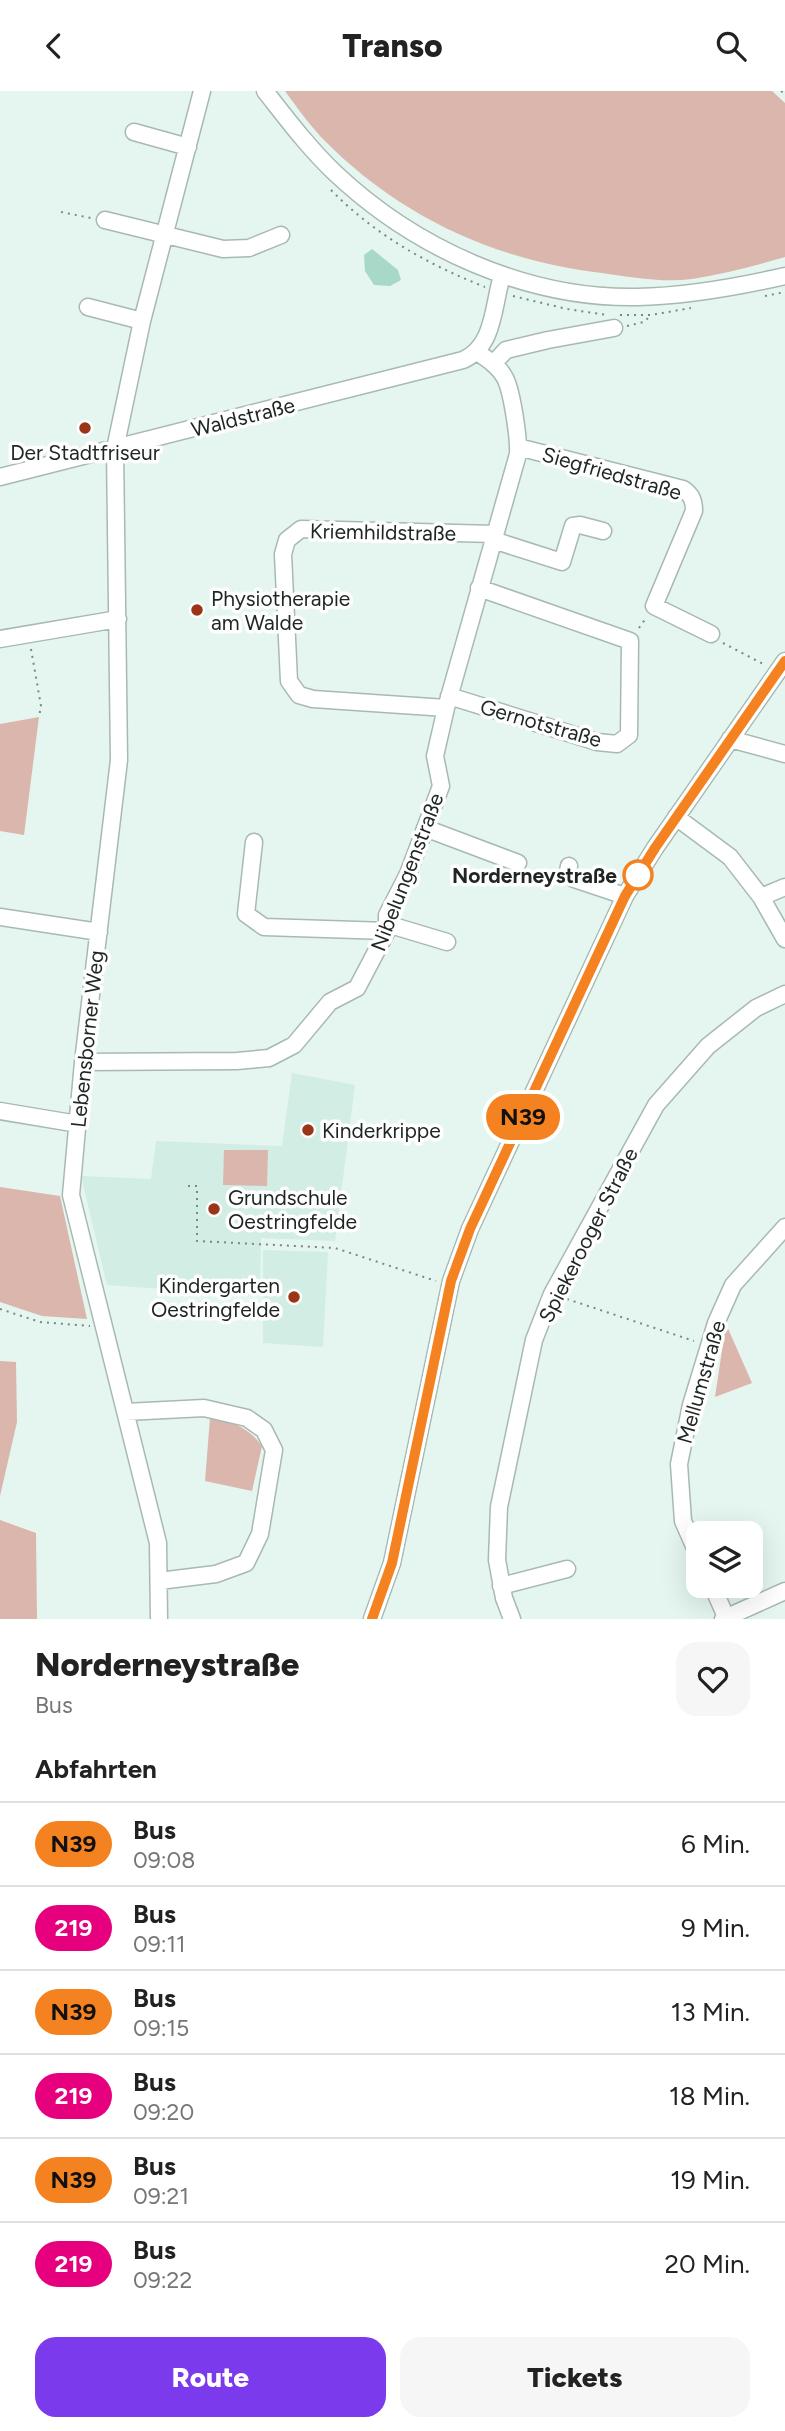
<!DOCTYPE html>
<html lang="de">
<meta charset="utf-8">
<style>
body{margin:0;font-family:Figtree,sans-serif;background:#f6f6f6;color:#222;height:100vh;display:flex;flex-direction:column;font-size:26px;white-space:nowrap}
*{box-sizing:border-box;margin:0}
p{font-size:23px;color:#767676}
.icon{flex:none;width:38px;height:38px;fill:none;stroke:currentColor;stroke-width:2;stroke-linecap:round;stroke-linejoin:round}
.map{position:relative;height:1528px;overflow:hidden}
.sheet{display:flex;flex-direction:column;background:#fff;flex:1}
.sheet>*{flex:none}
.badge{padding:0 14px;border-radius:23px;font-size:24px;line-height:46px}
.tools{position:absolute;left:686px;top:1430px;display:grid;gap:14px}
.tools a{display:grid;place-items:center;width:77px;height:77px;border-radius:14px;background:#fff;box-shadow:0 7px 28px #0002;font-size:35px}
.map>.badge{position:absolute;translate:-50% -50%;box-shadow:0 0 0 4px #fff}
h2{padding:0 35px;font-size:26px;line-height:63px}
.round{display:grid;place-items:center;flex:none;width:74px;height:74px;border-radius:21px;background:#f6f6f6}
.head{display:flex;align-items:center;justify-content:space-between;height:119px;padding:0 35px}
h1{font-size:33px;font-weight:800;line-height:52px}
.primary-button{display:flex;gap:14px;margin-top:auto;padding:14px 35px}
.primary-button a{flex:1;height:80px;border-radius:21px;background:#7c3aed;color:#fff;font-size:28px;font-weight:800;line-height:80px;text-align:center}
.primary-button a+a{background:#f6f6f6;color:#222}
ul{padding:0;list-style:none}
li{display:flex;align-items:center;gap:21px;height:84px;padding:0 35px;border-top:2px solid #e0e0e0}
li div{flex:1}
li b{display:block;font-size:26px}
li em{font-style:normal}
li .badge{min-width:77px;font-weight:700;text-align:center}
header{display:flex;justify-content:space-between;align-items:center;height:91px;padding:0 35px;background:#fff;font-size:32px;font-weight:800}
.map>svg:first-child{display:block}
</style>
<header><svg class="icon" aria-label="back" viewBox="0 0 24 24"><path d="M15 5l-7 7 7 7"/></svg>Transo<svg class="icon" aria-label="search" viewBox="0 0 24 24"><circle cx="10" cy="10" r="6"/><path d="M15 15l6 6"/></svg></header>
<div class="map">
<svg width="785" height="1528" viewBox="0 0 785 1528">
<rect width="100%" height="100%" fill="#e4f6ef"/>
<!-- built -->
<path fill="#d2ede3" d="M292 982 355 994 335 1150 261 1147 260 1205 107 1194 81 1085 151 1088 156 1050 282 1055Z
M263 1159 328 1161 323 1256 263 1252Z"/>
<!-- green -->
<path fill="#dab6ac" d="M285 0H772L785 12V166C754 175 724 183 692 188 662 192 631 186 602 182 493 169 398 125 321 46 308 32 296 15 285 0Z
M39 626 24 744 0 740V633Z
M224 1059H268L267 1095 223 1094Z
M0 1096 60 1105 87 1228 42 1225 0 1211Z
M726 1233 752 1292 715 1306Z
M0 1270 16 1271 17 1331 0 1405Z
M210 1327C233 1331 248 1336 262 1355L252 1400 205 1390Z
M0 1429 36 1442 37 1528H0Z"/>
<!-- water -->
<path fill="#a8d8c7" d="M372 158 398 179 401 189 390 195 374 194 365 180 364 164Z"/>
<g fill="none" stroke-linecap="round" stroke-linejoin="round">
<defs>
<path id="minor" d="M265 0C287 28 308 56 334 81 414 157 526 208 637 206 687 205 737 196 785 185
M134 41 188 56
M105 129 223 158 249 157 281 144
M88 216 142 230
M493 273 506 259 548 249 614 237
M518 356 683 398C692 404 694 410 694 420L654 515 711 543
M0 386 463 269C495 255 493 213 502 185
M493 449 562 471 573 435 580 434 603 440
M0 548 118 528
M449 605 597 651 617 653 629 644 630 550 479 497
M446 617 313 608 299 604 289 590 283 463 287 449 301 438 495 443
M730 648 785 663
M676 726 730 766 761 806 785 848
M425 737 518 772
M254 751 246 823 264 836 387 840
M569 775 568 780 574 788 625 805
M761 806 785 796
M0 826 99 841
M387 833 447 851
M83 971 237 970 269 967 294 954 330 911 357 897 387 840V824L408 783 441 695 435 665 446 617 518 363C519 348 512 300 505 287 499 275 487 268 477 261
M0 1020 78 1033
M126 1321 204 1317 247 1327 264 1339 274 1359 260 1443 246 1472 216 1483 159 1490
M698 1464 683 1430 679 1373 691 1314 716 1232 733 1194 785 1136
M712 1494 726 1526
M501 1495 567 1478
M159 1528 158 1452 71 1104 83 971 119 669 115 358 142 230 202 0
M372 1528 392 1472 451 1190 470 1138 625 805 655 757 785 570
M512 1528 504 1507 497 1469 499 1416 534 1249 552 1203 656 1014 708 955 756 917 785 903
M723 1528 785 1500"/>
</defs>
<!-- minor casing -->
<use href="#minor" stroke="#a8b9b2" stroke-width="19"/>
<!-- path -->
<path stroke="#7a8782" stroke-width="2" stroke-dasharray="2 5" stroke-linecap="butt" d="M781 0 785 3
M331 99C375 144 427 173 485 196
M61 121 91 127
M513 205 567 218 607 224
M765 205 785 201
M620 224H651L691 217
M627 235 644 231 650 225
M639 537 646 527
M723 552 765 574
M31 558 41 615 39 626
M188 1095H197V1150L335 1157 436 1190
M567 1208 694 1250
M0 1218 40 1231 90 1235"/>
<!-- minor -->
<use href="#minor" stroke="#fff" stroke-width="16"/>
</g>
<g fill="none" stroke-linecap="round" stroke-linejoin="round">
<defs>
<path id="line" d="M372 1528 392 1472 451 1190 470 1138 625 805 655 757 785 570"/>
</defs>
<!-- line casing -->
<use href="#line" stroke="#fff" stroke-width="16"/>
<!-- line -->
<use href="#line" stroke="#f58220" stroke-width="10"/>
</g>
<!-- markers -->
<g fill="#9c3417" stroke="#fefefe" stroke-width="2.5">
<circle cx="85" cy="337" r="7"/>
<circle cx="197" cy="519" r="7"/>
<circle cx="308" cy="1039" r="7"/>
<circle cx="214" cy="1118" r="7"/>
<circle cx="294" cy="1206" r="7"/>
</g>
<circle fill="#fff" stroke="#f58220" stroke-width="3.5" cx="638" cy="784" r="14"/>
<g text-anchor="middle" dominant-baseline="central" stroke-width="7" stroke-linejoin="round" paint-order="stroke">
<!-- street labels -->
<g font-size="21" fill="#1e2522" stroke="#fefefe">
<text transform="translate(243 326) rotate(-14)">Waldstraße</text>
<text transform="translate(612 382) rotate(16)">Siegfriedstraße</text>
<text transform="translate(383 441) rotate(1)">Kriemhildstraße</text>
<text transform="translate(541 632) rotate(16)">Gernotstraße</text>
<text transform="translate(407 781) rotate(-69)">Nibelungenstraße</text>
<text transform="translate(87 948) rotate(-84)">Lebensborner Weg</text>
<text transform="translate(588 1144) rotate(-63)">Spiekerooger Straße</text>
<text transform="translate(701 1291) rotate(-74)">Mellumstraße</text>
</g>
<!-- poi labels -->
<g font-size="21" fill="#1e2522" stroke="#fefefe" text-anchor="start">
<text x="85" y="361" text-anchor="middle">Der Stadtfriseur</text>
<text x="211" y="507">Physiotherapie<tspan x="211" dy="24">am Walde</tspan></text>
<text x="322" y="1039">Kinderkrippe</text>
<text x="228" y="1106">Grundschule<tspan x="228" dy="24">Oestringfelde</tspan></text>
<text x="280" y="1194" text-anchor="end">Kindergarten<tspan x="280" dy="24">Oestringfelde</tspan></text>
</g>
<!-- stop labels -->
<g font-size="21" font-weight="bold" fill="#1e2522" stroke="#fefefe" text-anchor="end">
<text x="617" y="784">Norderneystraße</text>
</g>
</g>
</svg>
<div class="tools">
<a><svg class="icon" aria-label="layers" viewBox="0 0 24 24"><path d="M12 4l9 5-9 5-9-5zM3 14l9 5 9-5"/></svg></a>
</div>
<b class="badge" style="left:523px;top:1026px;background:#f58220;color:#111">N39</b>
</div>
<section class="sheet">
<div class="head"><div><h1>Norderneystraße</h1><p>Bus</p></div><a class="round"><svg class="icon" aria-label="heart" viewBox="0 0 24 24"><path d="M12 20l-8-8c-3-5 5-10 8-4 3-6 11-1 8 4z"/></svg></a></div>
<h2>Abfahrten</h2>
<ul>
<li><span class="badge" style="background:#f58220;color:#111">N39</span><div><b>Bus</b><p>09:08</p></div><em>6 Min.</em></li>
<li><span class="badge" style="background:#e6007e;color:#fff">219</span><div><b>Bus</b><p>09:11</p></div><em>9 Min.</em></li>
<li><span class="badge" style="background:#f58220;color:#111">N39</span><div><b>Bus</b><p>09:15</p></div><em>13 Min.</em></li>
<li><span class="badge" style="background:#e6007e;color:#fff">219</span><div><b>Bus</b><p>09:20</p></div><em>18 Min.</em></li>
<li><span class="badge" style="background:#f58220;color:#111">N39</span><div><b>Bus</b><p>09:21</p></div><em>19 Min.</em></li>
<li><span class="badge" style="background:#e6007e;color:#fff">219</span><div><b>Bus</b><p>09:22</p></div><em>20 Min.</em></li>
</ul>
<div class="primary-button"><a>Route</a><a>Tickets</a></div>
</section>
